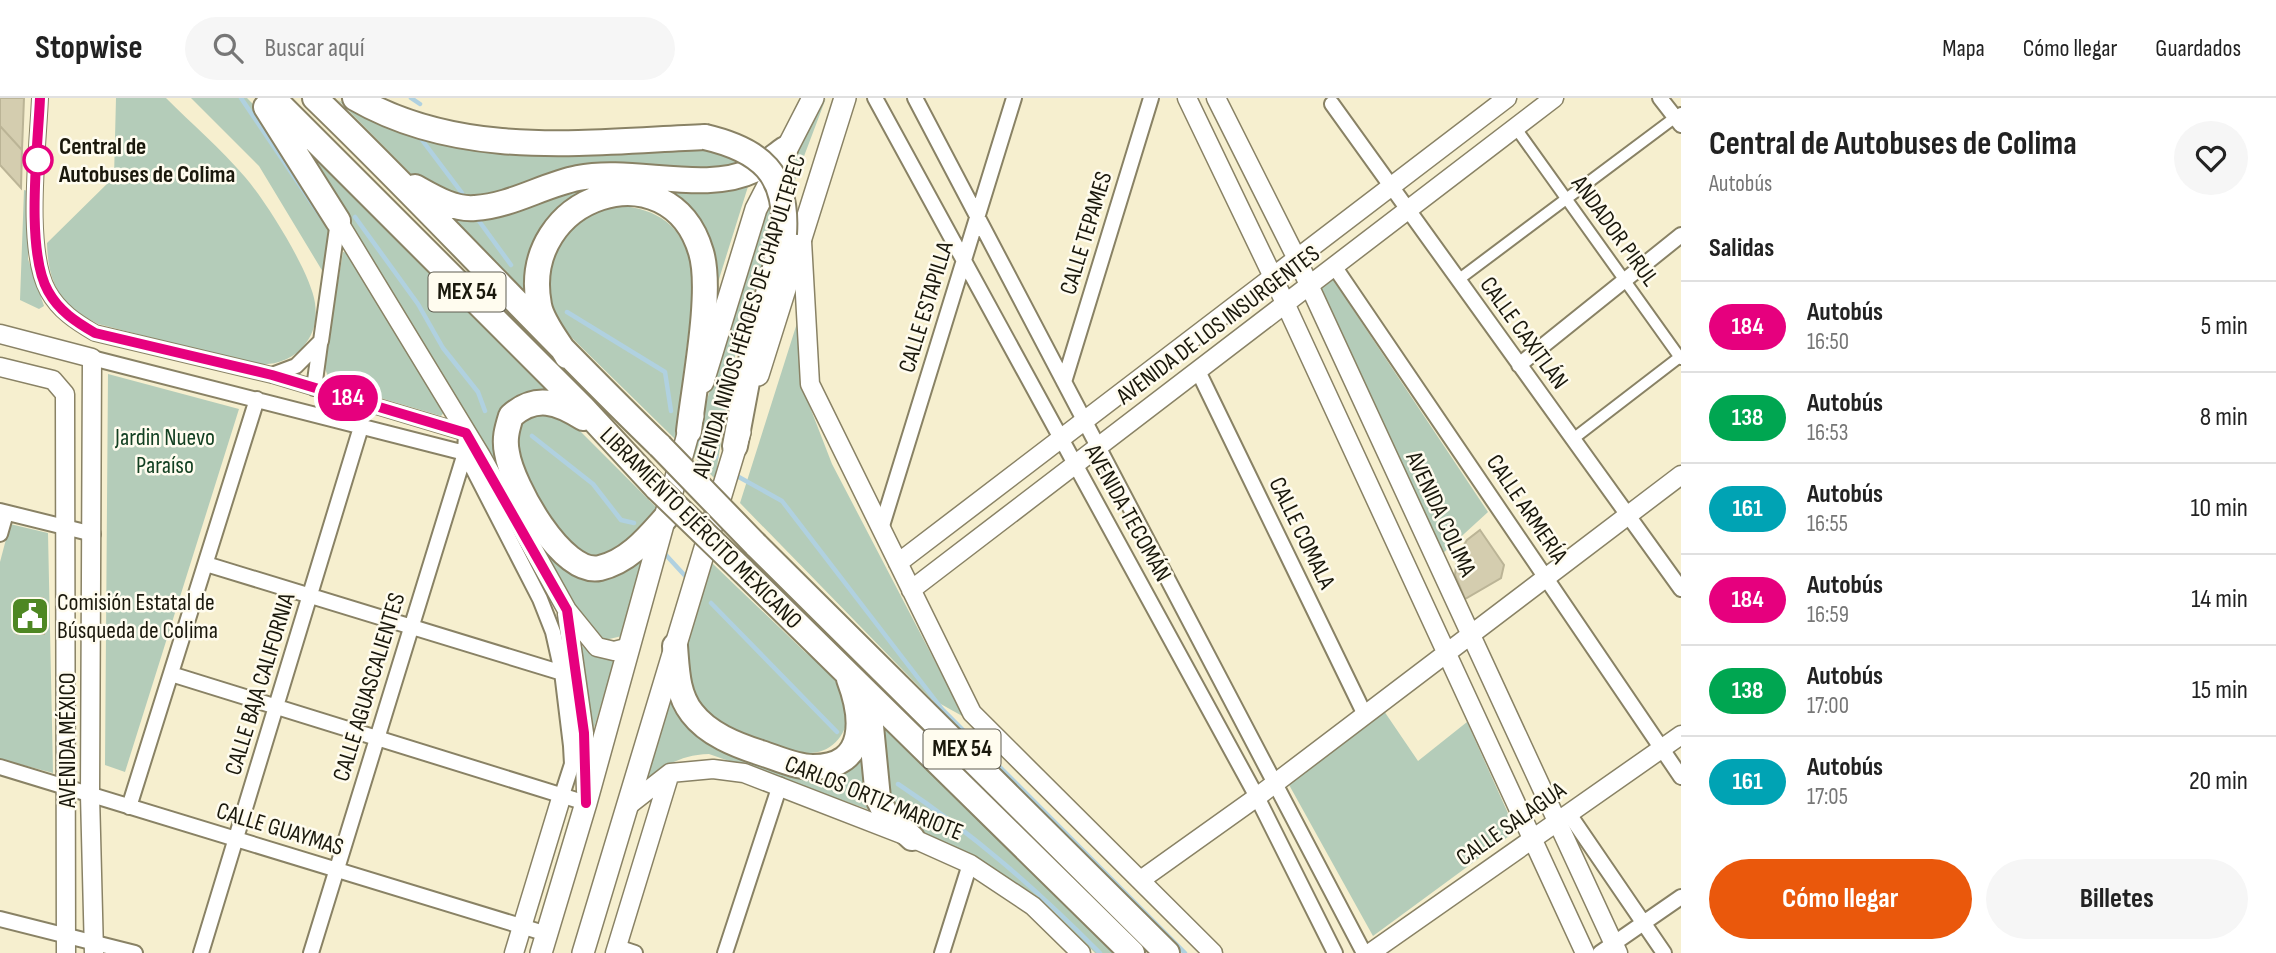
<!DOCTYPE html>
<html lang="es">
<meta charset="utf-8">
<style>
body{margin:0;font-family:"Sofia Sans Condensed",sans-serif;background:#f6f6f6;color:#222;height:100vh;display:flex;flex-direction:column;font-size:26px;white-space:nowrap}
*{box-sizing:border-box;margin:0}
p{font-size:23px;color:#767676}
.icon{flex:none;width:38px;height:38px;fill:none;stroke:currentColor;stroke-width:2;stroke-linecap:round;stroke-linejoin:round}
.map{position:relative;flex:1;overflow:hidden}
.details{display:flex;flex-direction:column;background:#fff;width:595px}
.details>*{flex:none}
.badge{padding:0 14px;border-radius:23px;font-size:24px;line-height:46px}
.map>.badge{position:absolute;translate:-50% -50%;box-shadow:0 0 0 4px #fff}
h2{padding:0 28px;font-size:26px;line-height:63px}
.round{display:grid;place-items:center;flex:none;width:74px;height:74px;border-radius:37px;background:#f6f6f6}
.headline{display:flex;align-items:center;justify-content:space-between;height:119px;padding:0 28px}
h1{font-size:33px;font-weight:700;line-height:52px}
.cta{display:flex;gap:14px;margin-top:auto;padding:14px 28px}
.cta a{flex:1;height:80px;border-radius:42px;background:#ea580c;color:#fff;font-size:28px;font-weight:700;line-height:80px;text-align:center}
.cta a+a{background:#f6f6f6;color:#222}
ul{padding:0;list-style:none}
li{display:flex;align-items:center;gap:21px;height:91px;padding:0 28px;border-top:2px solid #e0e0e0}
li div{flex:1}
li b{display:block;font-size:26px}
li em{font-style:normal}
li .badge{min-width:77px;font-weight:700;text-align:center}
header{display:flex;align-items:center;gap:42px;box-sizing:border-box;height:98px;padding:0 35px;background:#fff;border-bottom:2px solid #e0e0e0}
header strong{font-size:33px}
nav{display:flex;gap:38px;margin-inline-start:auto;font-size:24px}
.search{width:490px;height:63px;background:#f6f6f6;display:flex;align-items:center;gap:18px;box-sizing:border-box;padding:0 24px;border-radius:38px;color:#767676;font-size:26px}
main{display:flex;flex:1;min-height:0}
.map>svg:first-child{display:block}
</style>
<header>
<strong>Stopwise</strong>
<div class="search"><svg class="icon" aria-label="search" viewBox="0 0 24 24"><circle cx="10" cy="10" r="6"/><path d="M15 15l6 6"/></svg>Buscar aquí</div>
<nav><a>Mapa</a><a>Cómo llegar</a><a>Guardados</a></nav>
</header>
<main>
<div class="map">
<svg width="1681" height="855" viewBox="0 0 1681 855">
<rect width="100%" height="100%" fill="#f6efcf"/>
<!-- green -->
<path fill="#b4ccb9" d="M116 0H166C192 26 221 51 245 79 266 103 311 175 315 205 317 220 315 233 306 245 294 262 274 268 254 266L98 226C61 207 48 187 47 145L114 79Z
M191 0H247L260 13 333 130 326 179 259 68Z
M826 0 755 188 736 252 715 381 691 356 761 119 786 65Z
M338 2 371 20 695 47 719 53 743 67 710 74 607 66 533 89 461 102 418 83Z
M295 35 557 299 496 333C488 372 545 437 566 471L651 444 622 538 605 542 583 525Z
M751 79 709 213 678 106 567 105C532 133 523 166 531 209L441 114 594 84Z
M24 92 28 93V161L44 208 39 211 20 202Z
M610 107C663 109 687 131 695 183L675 341 573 241 557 223 547 201 551 152 565 130Z
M343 154 349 155 446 312 441 318 330 285 324 267Z
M1330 177 1488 414 1441 457 1314 189Z
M798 222 803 291 832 366 964 619 930 600 740 405Z
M108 276 239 311 125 674 105 667Z
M535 316 557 317 578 331 658 411 636 439 597 462 568 448 518 371 517 329Z
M10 426 48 435 53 675 0 661V464Z
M712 465C743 495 774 524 805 554 818 565 839 580 845 596 855 622 840 654 811 655 792 656 714 626 702 612 692 601 686 577 685 563 683 536 704 491 712 465Z
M577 544 595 558 615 560 594 630 590 629Z
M671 591 675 602 801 677 864 632 870 712 709 656C681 657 667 666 646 684Z
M875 612 1120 855H1095L1040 800 968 755 910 729 889 706Z
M1384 613 1418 663 1467 624 1516 733 1373 838 1288 685Z"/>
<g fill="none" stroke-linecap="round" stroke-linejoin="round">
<!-- stream -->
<path stroke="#b0d1e0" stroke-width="4.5" d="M241 0 322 120
M411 0 420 6
M422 42 462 95
M355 119 418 206 443 250 478 294 485 313
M479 123 511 167
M567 214 665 274 671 313
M532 338 593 386 621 422 634 425
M700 343 716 359
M737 378 782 403 942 611 1185 855
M665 456 688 481
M711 505 837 634
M898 686C975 737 1035 790 1100 855"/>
</g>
<!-- building -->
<path fill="#d4cdaf" stroke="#bbb496" stroke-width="2" d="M0 0H24L22 52 0 28Z
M0 28 22 52 21 90 0 67Z
M1480 432 1504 467 1501 480 1465 501 1455 477 1457 459 1467 442Z
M43 500 44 536H17L16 501Z"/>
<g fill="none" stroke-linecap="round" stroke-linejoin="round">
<defs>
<path id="pedestrian" d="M1515 29 1681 261
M1458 182 1681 15
M1573 341 1681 258"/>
<path id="minor" d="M40 0C38 49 25 152 48 193 59 213 76 224 95 235L272 277 466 335 465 355 311 855
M875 0 1257 699 1335 855
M915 0 1364 855
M1660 0 1681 27
M1332 6 1681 491
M1334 168 1681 679
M92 260 465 355 540 501 553 534 562 574 571 648 572 666 562 697
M1519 267 1681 137
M1198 273 1365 617
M272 277 296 268 321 243 338 123
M1064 284 1151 0
M314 290 320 246
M0 413 93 436
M881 431 1014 0
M0 436 6 415
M206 466 569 577
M171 576 586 705
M0 669 547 836
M129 709 257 301
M1569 716 1664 855
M0 821 135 855
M617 849 635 855
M201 855 361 329
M725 855 780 687
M942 855 970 766
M1600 855 1681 799"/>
<path id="tertiary" d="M1187 0 1273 179 1585 855
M1216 0 1297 161 1618 855
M338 123 481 358 567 512 597 549 614 553 630 549
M802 143 810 286 972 615 1213 855
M0 236 92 260 90 697 94 855
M0 269 53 282 65 296 66 855
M898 465 1507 0
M911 492 1554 0
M567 516 584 635 586 693
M629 707 670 675 713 671 744 675 912 740 970 766 1033 808 1081 855
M1142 781 1257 699 1681 377
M514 855 562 697
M615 855 670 675
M1370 855 1681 637"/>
<path id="secondary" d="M758 277 845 0
M703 284 756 111 813 0
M541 855 586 705 693 318
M583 855 740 334"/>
<path id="trunk" d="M273 0 582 309 657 390
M315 0C432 113 542 234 660 348
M355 0C462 62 587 44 705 39
M266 9 338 123
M415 89C433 99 454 112 475 110 511 108 543 87 578 80 633 69 705 96 754 72 765 67 775 58 785 51
M567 258C558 243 542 224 539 207 518 97 670 48 701 154 713 193 694 288 689 333
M583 320C558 304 536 296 511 318 507 331 504 341 507 355 512 387 562 478 600 470 630 463 649 438 668 417
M735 348 753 252 784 136
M756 447 1167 855
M742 472 1132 855
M675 548C677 572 677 596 692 615 708 636 736 647 761 655 777 660 795 669 813 669 869 669 863 618 849 581
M870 618 878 700 885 715 912 740"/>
</defs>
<!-- pedestrian casing -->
<use href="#pedestrian" stroke="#898265" stroke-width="14"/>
<!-- minor casing -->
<use href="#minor" stroke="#898265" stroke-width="18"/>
<!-- tertiary casing -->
<use href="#tertiary" stroke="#898265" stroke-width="21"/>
<!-- secondary casing -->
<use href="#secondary" stroke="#898265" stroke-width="24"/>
<!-- trunk casing -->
<use href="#trunk" stroke="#898265" stroke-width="28"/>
<!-- pedestrian -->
<use href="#pedestrian" stroke="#fff" stroke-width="10"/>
<!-- minor -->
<use href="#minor" stroke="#fff" stroke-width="14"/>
<!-- tertiary -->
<use href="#tertiary" stroke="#fff" stroke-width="18"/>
<!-- secondary -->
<use href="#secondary" stroke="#fff" stroke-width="21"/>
<!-- trunk -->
<use href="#trunk" stroke="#fff" stroke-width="24"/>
<defs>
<path id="trunk-bridge" d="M705 39C761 52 788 76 784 136
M660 348 756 447
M657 390 742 472"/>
</defs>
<!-- trunk-bridge casing -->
<use href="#trunk-bridge" stroke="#898265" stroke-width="28" stroke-linecap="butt"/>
<!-- trunk-bridge -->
<use href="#trunk-bridge" stroke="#fff" stroke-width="24"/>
</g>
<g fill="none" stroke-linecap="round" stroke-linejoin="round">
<defs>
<path id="line" d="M40 0C38 48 25 152 48 193 59 213 76 224 95 235L272 277 466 335 567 512 584 635 586 705"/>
</defs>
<!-- line casing -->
<use href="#line" stroke="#fff" stroke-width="16"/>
<!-- line -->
<use href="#line" stroke="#e6007e" stroke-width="10"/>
</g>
<!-- icons -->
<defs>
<symbol id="civic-square" viewBox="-11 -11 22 22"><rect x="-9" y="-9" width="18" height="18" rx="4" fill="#4e8723" stroke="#fffcef"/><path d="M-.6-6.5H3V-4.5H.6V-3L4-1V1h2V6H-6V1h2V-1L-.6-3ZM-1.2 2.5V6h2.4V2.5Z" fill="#fff"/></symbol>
</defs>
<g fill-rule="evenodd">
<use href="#civic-square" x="8" y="496" width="44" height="44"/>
</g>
<!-- markers -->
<circle fill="#fff" stroke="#e6007e" stroke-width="3.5" cx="38" cy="62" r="14"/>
<g text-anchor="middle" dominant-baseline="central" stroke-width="5" stroke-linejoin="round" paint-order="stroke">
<!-- shield labels -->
<g fill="#fffcef" stroke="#5f5c50" stroke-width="2">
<rect x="428.5" y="174.5" width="77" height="39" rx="5"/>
<rect x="923.5" y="631.5" width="77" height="39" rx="5"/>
</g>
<g font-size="23" font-weight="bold" fill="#1a180c">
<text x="467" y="194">MEX 54</text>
<text x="962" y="651">MEX 54</text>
</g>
<!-- stop labels -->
<g font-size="24" font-weight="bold" fill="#1a180c" stroke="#fffcef" text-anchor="start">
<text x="59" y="48">Central de<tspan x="59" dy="28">Autobuses de Colima</tspan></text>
</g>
<!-- street labels -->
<g font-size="24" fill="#1a180c" stroke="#fffcef">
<text transform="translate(1615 133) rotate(54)">ANDADOR PIRUL</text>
<text transform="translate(1086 135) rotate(-73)">CALLE TEPAMES</text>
<text transform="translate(926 209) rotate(-73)">CALLE ESTAPILLA</text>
<text transform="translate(749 218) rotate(-73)">AVENIDA NIÑOS HÉROES DE CHAPULTEPEC</text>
<text transform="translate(1218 227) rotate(-37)">AVENIDA DE LOS INSURGENTES</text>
<text transform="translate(1524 235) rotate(54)">CALLE CAXITLÁN</text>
<text transform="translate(1527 411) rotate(56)">CALLE ARMERÍA</text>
<text transform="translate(1128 415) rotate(61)">AVENIDA TECOMÁN</text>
<text transform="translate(1441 416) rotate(65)">AVENIDA COLIMA</text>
<text transform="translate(701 430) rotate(45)">LIBRAMIENTO EJÉRCITO MEXICANO</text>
<text transform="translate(1302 435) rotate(64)">CALLE COMALA</text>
<text transform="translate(260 586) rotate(-73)">CALLE BAJA CALIFORNIA</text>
<text transform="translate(369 589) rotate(-73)">CALLE AGUASCALIENTES</text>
<text transform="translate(67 642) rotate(-90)">AVENIDA MÉXICO</text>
<text transform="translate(874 700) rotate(22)">CARLOS ORTIZ MARIOTE</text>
<text transform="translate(1511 726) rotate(-35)">CALLE SALAGUA</text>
<text transform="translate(280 731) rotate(17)">CALLE GUAYMAS</text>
</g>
<!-- park labels -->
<g font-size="24" fill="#134022" stroke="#fffcef">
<text x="165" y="339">Jardin Nuevo<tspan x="165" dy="28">Paraíso</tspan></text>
</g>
<!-- poi labels -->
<g font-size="24" fill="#1a180c" stroke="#fffcef" text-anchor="start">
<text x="57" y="504">Comisión Estatal de<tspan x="57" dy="28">Búsqueda de Colima</tspan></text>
</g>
</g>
</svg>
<b class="badge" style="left:348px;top:300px;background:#e6007e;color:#fff">184</b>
</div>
<section class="details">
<div class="headline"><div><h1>Central de Autobuses de Colima</h1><p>Autobús</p></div><a class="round"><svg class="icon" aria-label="heart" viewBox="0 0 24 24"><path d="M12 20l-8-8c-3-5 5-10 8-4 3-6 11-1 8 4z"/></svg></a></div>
<h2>Salidas</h2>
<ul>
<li><span class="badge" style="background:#e6007e;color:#fff">184</span><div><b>Autobús</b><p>16:50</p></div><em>5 min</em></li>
<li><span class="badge" style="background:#00a651;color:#fff">138</span><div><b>Autobús</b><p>16:53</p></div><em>8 min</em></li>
<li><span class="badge" style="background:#00a3b4;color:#fff">161</span><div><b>Autobús</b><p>16:55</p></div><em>10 min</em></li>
<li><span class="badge" style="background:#e6007e;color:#fff">184</span><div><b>Autobús</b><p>16:59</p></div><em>14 min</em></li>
<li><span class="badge" style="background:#00a651;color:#fff">138</span><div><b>Autobús</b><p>17:00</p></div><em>15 min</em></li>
<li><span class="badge" style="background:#00a3b4;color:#fff">161</span><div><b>Autobús</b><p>17:05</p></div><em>20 min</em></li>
</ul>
<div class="cta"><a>Cómo llegar</a><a>Billetes</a></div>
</section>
</main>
